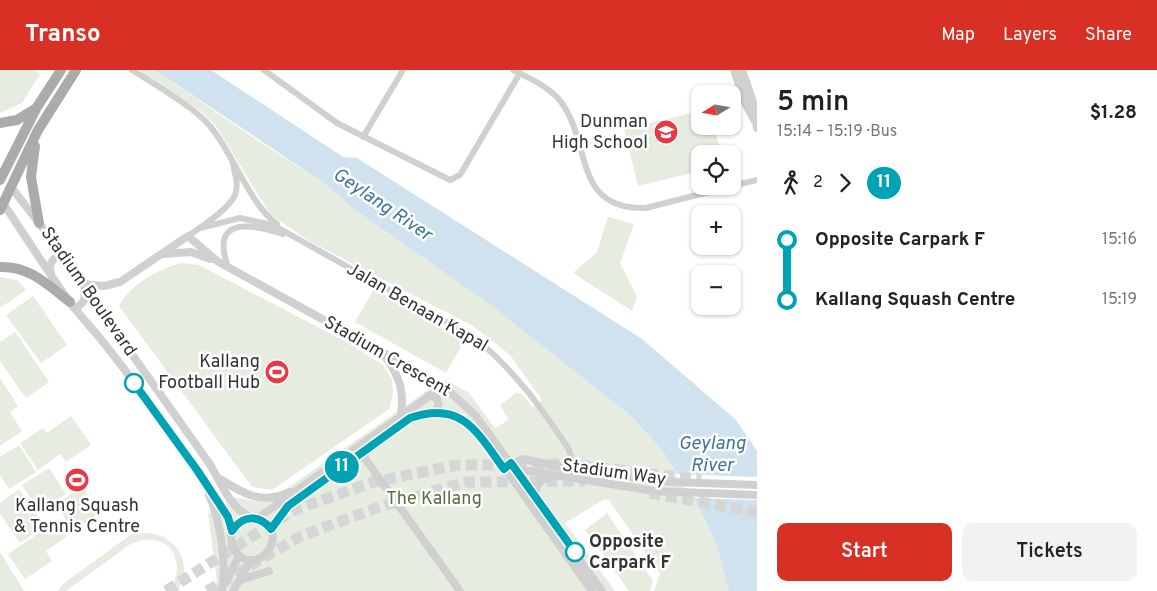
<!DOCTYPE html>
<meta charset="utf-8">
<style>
body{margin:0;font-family:Overpass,sans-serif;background:#f2f2f2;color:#222;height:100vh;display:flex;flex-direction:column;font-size:19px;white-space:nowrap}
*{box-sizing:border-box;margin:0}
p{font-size:16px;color:#767676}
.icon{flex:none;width:28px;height:28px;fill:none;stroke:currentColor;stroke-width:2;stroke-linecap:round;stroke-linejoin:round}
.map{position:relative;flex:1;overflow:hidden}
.drawer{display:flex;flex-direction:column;background:#fff;width:400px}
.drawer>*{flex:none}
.badge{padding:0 10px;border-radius:16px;font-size:18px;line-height:32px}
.needle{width:32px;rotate:259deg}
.fabs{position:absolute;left:691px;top:15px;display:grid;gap:10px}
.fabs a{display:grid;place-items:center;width:50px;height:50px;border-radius:10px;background:#fff;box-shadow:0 1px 4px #0004;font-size:25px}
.map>.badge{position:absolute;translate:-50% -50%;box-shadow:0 0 0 2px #fff}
.legs{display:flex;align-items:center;gap:8px;height:55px;padding:0 20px;font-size:16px}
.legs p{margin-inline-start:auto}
.summary{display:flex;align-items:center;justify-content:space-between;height:85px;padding:0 20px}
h1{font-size:28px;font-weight:600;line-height:38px}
.primary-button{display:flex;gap:10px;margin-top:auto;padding:10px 20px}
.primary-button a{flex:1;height:58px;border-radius:10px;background:#d93025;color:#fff;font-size:20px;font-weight:600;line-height:58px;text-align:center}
.primary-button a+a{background:#f2f2f2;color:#222}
ul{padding:0 20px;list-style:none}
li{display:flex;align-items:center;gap:18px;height:60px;font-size:19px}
li i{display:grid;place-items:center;width:8px;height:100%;margin:0 6px;background:currentColor}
li i::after{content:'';width:12px;height:12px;margin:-6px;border:4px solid;border-radius:50%;background:#fff}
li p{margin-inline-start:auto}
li:first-child i{background:linear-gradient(#0000 50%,currentColor 0)}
li:last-child i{background:linear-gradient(currentColor 50%,#0000 0)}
header{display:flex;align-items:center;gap:30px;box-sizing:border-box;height:70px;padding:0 25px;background:#d93025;color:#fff}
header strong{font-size:24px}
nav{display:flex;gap:28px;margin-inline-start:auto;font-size:18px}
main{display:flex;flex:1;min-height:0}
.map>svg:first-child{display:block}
</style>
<header>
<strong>Transo</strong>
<nav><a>Map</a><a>Layers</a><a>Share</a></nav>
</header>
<main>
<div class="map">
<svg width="757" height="521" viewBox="0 0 757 521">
<rect width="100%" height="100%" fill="#fff"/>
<!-- green -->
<path fill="#e6ecdf" d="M0 0H33L40 4 22 33 0 43Z
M142 0H155L251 66 324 113 354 139 492 236 631 346 662 380 698 435 716 473 729 521H654L660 504 609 430H603L565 453 615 521H206L217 511 208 444 234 427 254 431 276 426 428 320 447 311 468 322 495 358 509 350 500 335 516 323 522 324 532 337 542 330 510 285 473 256 309 171 270 144 216 56 203 43 141 3Z
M700 41V56H714L721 84H700V101L638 116 624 59Z
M608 147 634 154 620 193 637 227 632 241 573 203 597 182Z
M180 193 199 195 348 273 383 295 392 309 393 324 389 339 272 420 252 417 119 236C130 214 158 200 180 193Z
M0 207 17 210 26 220 0 238Z
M374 219 464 271 446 303 355 252Z
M33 226 67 275 41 293 6 245Z
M15 262 49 312 26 328 0 291V272Z
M0 308 18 336 10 342 22 361 0 376Z
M71 346 91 375 66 392 60 384 38 400 20 373 43 358 47 363Z
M19 375 36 402 9 419 0 405V387Z
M49 398 66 424 39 441 22 415Z
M82 417 99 443 73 461 56 434Z
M19 419 45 456 20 473 0 444V433Z
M607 443 653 511 650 521H629L585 460Z
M60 449 70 464 46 481 52 491 25 509 8 484Z
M144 463C166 463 185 478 184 502 184 509 180 515 179 521H169C183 503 179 472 152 470 143 469 136 472 129 475L66 521H58L62 515 130 465Z
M0 482 24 521H0Z"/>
<!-- water -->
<path fill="#cfe2ee" d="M155 0H211L343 87 357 88 642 269 735 349 757 381V521H729L716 473 698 435 662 380 631 346 492 236 354 139 324 113Z"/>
<!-- pier -->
<path fill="#fff" d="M675 404 757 407V430L691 428Z"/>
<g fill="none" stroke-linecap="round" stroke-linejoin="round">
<!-- motorway-tunnel -->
<path stroke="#d6d6d6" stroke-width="11" stroke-dasharray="11 5.5" stroke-linecap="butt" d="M650 423 757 442
M166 521 292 441 373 412 457 395 569 394 701 410
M207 521 301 466 382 436 466 412 585 411"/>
<!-- minor -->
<path stroke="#d0d0d0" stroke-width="6" d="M132 0C154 14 195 38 210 56 233 83 250 135 277 154
M264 0 337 53 450 110 460 105 520 3
M513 0C529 8 550 17 561 32 592 73 572 140 646 138L732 116
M363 67 403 0
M732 116 757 110
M200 158 240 148 273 155 475 268C514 300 541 337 568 378L571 386 569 399
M188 166C201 157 229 139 235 125 239 115 235 104 233 94
M228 197C210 147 250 153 283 164"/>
<!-- tertiary -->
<path stroke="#d0d0d0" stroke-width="8" d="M734 0 746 35 755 51
M742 0 753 32 757 58
M11 117 39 153 209 393C221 412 229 437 250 447
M3 133C25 166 46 199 69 231 79 245 92 258 103 272 136 313 167 357 197 400 208 415 221 432 228 448 233 459 228 471 235 481 250 503 280 482 271 459L258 448 243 450 232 461
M163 184 191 182 210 189
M51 204C48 194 52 189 61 184
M81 214 104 216 120 212 188 166 217 191 409 297 451 323 476 346 602 521
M73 237H78L84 231 85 219
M383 284C399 304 406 323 400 349
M428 326 435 327C440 332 439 336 435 342
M361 383 460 521
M507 396 523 389 569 399 672 412
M514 401 521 400 536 402 654 421 757 425
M220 409C244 424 262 435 290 422
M209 425C220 450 227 494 222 521
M536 427C535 414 540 409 552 406
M258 448 435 322 446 320
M271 459 288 436 410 348C442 337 458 343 482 366L592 521
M240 510 269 501
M226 512 239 485
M233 521 251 490"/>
<!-- primary -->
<path stroke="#ababab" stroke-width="10" d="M0 53 17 50 35 39
M35 76 31 107 39 153
M0 110 37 37 61 0
M0 140 38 60 76 0
M0 197C30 196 48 215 70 232"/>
<!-- tertiary-bridge -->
<path stroke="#d0d0d0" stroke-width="8" d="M672 412 757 415"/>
</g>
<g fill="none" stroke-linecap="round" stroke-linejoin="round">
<defs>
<path id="line-1" d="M134 313 197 400 228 447 232 461C242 445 259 444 271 459L288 436 410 348C462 330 477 362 504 399L511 393 575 482"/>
</defs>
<!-- line-1 casing -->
<use href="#line-1" stroke="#fff" stroke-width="11"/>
<!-- line-1 -->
<use href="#line-1" stroke="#00a3b4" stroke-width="8"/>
</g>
<!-- icons -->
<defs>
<symbol id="school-disc" viewBox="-11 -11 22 22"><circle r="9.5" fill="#e63946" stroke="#fff"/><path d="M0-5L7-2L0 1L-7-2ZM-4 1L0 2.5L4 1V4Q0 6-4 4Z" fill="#fff"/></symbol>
<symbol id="stadium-disc" viewBox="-11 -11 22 22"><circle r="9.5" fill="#e63946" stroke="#fff"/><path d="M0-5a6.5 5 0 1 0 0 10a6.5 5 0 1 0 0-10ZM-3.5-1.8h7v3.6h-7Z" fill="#fff"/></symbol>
</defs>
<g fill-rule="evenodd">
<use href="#school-disc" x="652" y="48" width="28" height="28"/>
<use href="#stadium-disc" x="263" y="288" width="28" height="28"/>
<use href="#stadium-disc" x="63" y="396" width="28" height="28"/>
</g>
<!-- markers -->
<g fill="#fff" stroke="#00a3b4" stroke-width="2.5">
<circle cx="134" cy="313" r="9"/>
<circle cx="575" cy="482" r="9"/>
</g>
<g text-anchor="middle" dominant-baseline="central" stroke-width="5" stroke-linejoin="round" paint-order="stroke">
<!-- poi labels -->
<g font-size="18" fill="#333" stroke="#fff" text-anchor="end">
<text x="648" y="52">Dunman<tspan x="648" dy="21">High School</tspan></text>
<text x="260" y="292">Kallang<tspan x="260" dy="21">Football Hub</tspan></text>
<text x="77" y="436" text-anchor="middle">Kallang Squash<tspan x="77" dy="21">&amp; Tennis Centre</tspan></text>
</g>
<!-- street labels -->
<g font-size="18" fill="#333" stroke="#fff">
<text transform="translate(88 222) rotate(55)">Stadium Boulevard</text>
<text transform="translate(417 238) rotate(30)">Jalan Benaan Kapal</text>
<text transform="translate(387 287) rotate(30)">Stadium Crescent</text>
<text transform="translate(614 403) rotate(8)">Stadium Way</text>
</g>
<!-- park labels -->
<g font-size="18" fill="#56703f" stroke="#fff">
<text x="434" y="429">The Kallang</text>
</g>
<!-- stop labels -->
<g font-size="18" font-weight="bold" fill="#333" stroke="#fff" text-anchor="start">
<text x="589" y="472">Opposite<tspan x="589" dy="21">Carpark F</tspan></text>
</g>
<!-- water labels -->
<g font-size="19" font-style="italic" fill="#3f7597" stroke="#fff">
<text transform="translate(382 135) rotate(34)">Geylang River</text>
<text x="712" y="374">Geylang<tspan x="712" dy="22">River</tspan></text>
</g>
</g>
</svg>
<div class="fabs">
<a><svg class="needle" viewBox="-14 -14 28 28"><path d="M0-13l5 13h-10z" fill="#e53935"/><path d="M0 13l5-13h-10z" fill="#767676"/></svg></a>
<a><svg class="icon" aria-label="locate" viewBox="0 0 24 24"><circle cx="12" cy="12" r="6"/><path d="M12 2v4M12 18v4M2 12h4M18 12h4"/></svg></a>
<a>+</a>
<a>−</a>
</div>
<b class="badge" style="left:342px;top:397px;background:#00a3b4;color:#fff">11</b>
</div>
<section class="drawer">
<div class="summary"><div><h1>5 min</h1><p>15:14 – 15:19 · Bus</p></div><b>$1.28</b></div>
<div class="legs"><svg class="icon" aria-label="walk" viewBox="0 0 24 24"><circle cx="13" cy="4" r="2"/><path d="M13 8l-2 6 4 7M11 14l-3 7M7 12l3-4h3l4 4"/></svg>2<svg class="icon" aria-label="forward" viewBox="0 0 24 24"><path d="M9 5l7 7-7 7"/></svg><b class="badge" style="background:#00a3b4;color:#fff">11</b></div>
<ul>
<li><i style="color:#00a3b4"></i><b>Opposite Carpark F</b><p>15:16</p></li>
<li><i style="color:#00a3b4"></i><b>Kallang Squash Centre</b><p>15:19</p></li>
</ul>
<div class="primary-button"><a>Start</a><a>Tickets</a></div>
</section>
</main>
